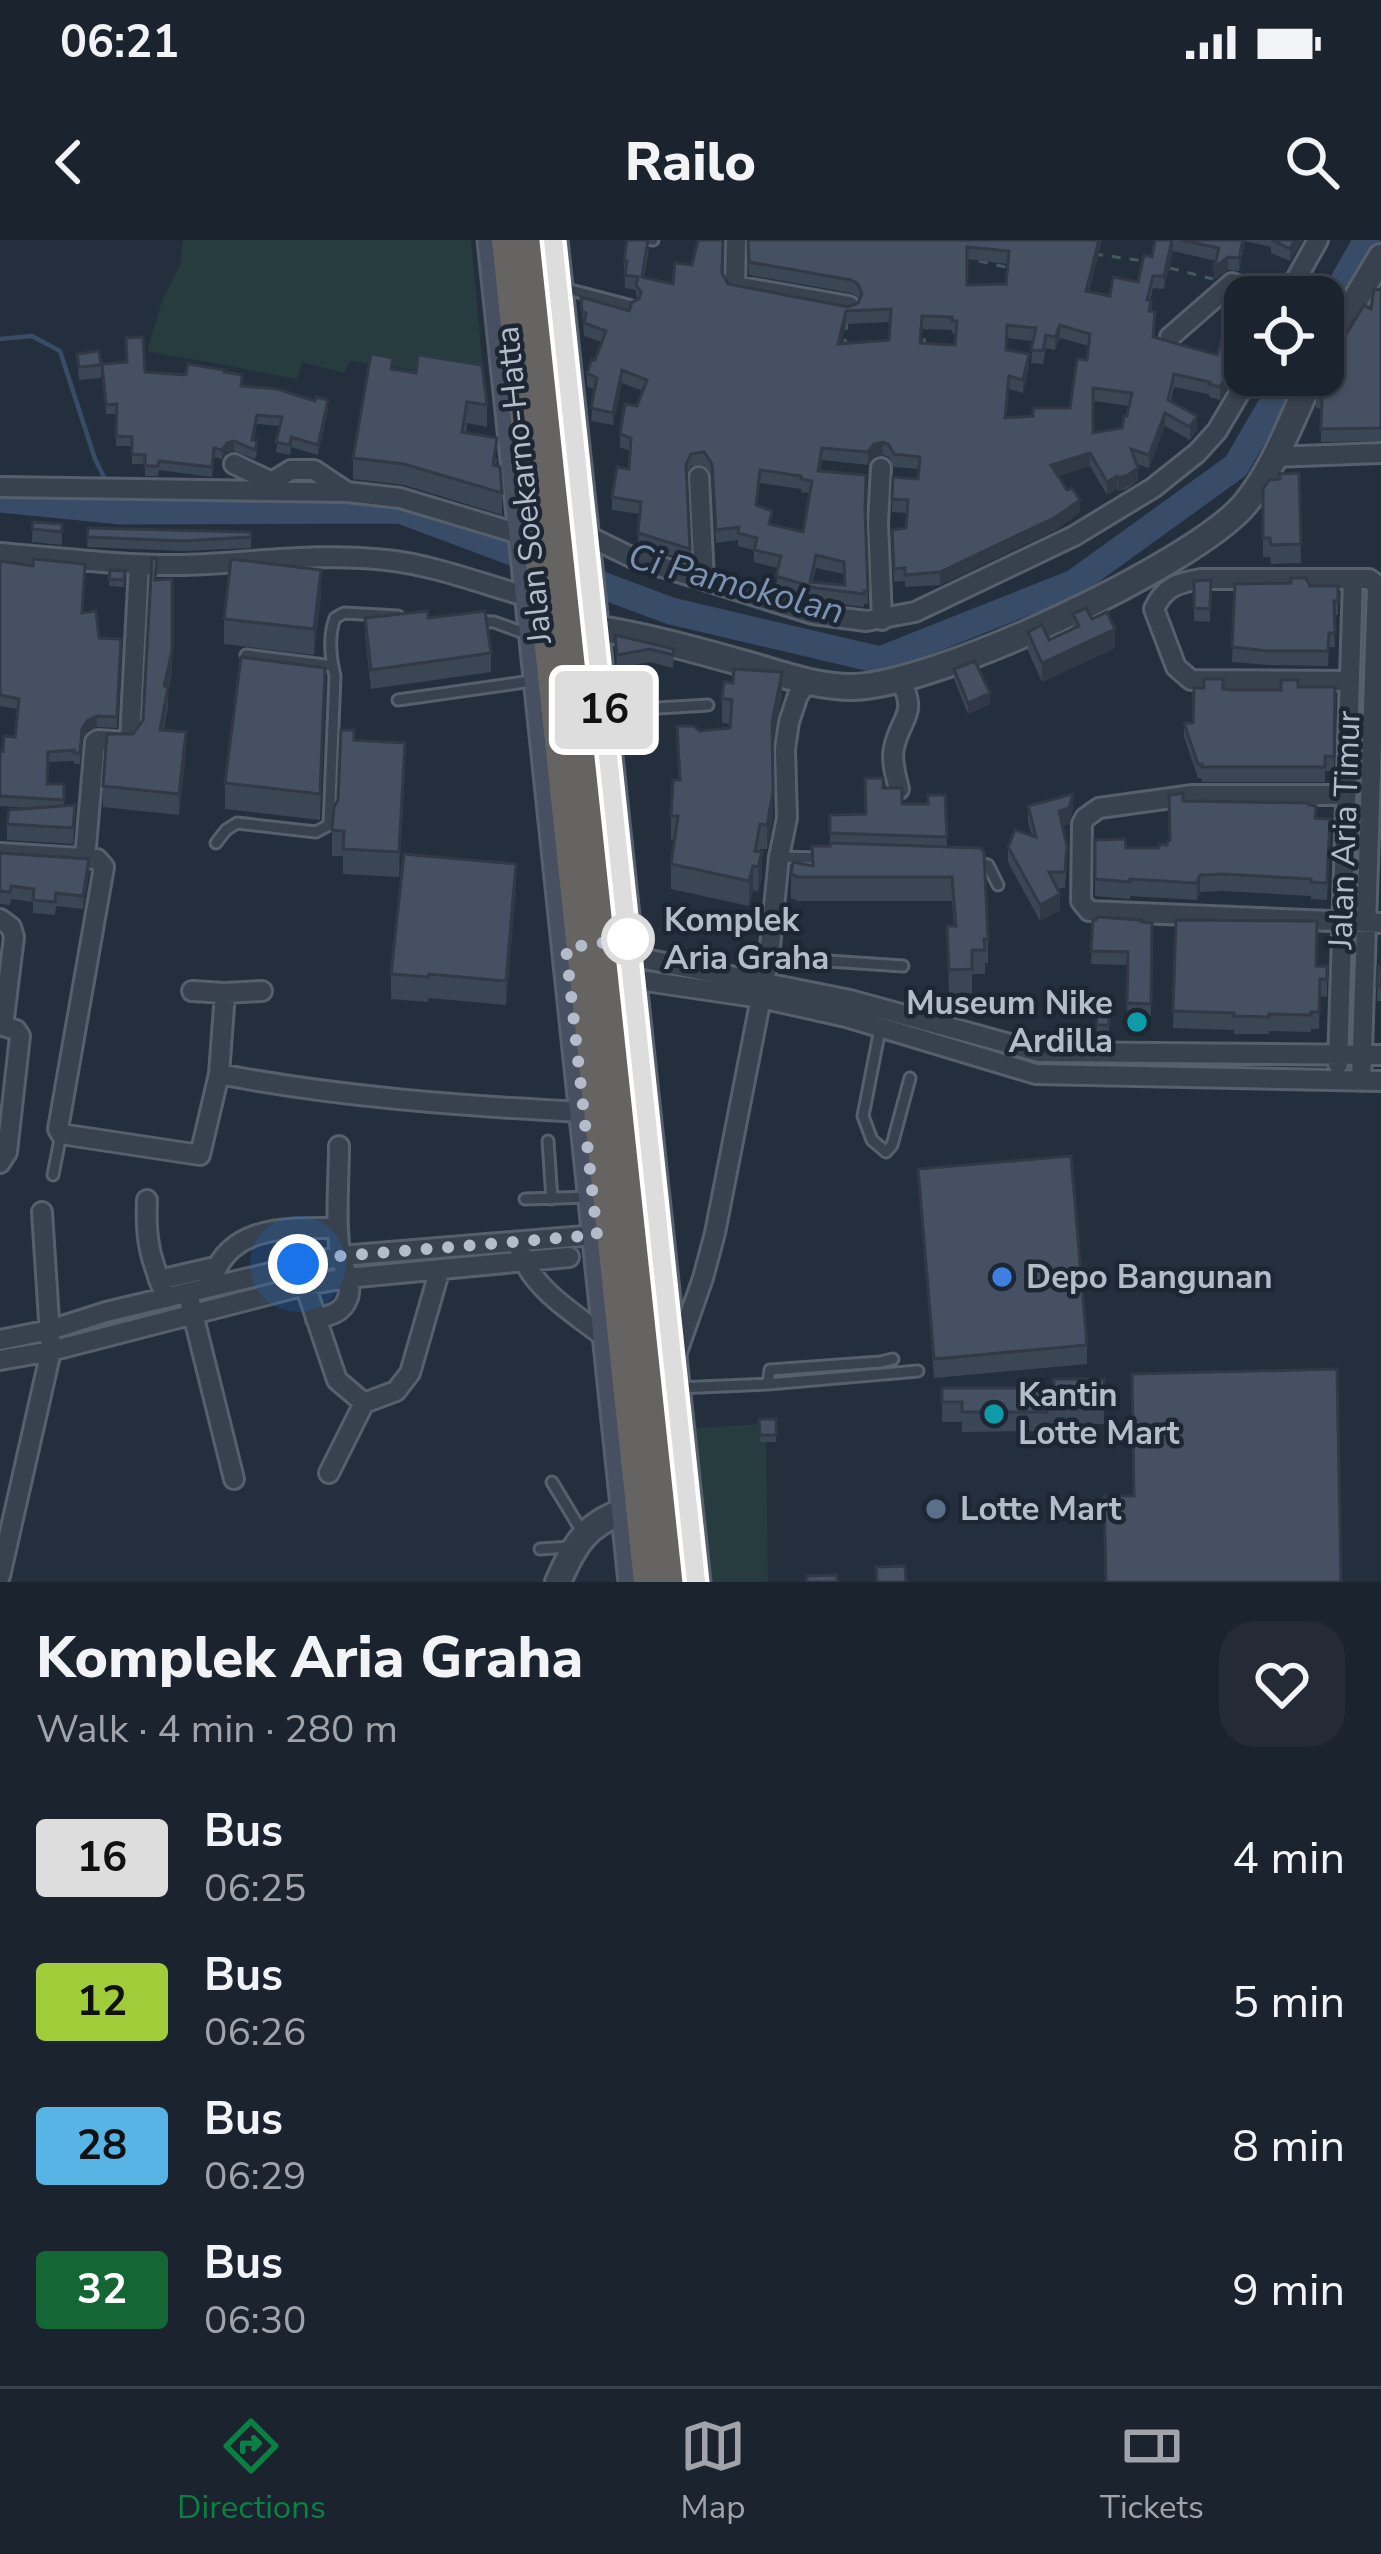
<!DOCTYPE html>
<meta charset="utf-8">
<style>
body{margin:0;font-family:"Nunito Sans",sans-serif;background:#242b36;color:#f1f3f6;height:100vh;display:flex;flex-direction:column;font-size:45px;white-space:nowrap}
*{box-sizing:border-box;margin:0}
p{font-size:39px;color:#a0a4aa}
.icon{flex:none;width:66px;height:66px;fill:none;stroke:currentColor;stroke-width:2;stroke-linecap:round;stroke-linejoin:round}
.map{position:relative;height:1342px;overflow:hidden}
.details{display:flex;flex-direction:column;background:#1b232e;flex:1}
.details>*{flex:none}
.badge{padding:0 24px;border-radius:9px;font-size:42px;line-height:78px}
.buttons{position:absolute;left:1224px;top:36px;display:grid;gap:24px}
.buttons a{display:grid;place-items:center;width:120px;height:120px;border-radius:24px;background:#1b232e;box-shadow:0 3px 9px #0004,0 0 0 3px #39404a;font-size:60px}
.you{position:absolute;width:60px;height:60px;margin:-30px;border:9px solid #fff;border-radius:50%;background:#1a73e8;box-shadow:0 0 0 18px #1a73e833}
.map>.badge{position:absolute;translate:-50% -50%;box-shadow:0 0 0 6px #fff}
.round{display:grid;place-items:center;flex:none;width:126px;height:126px;border-radius:36px;background:#242b36}
.overview{display:flex;align-items:center;justify-content:space-between;height:204px;padding:0 36px}
h1{font-size:57px;font-weight:800;line-height:90px}
ul{padding:0;list-style:none}
li{display:flex;align-items:center;gap:36px;height:144px;padding:0 36px}
li div{flex:1}
li b{display:block;font-size:45px}
li em{font-style:normal}
li .badge{min-width:132px;font-weight:700;text-align:center}
.status{display:flex;justify-content:space-between;align-items:center;height:84px;padding:0 60px;background:#1b232e;direction:ltr}
.status svg{height:33px;fill:currentColor}
header{display:flex;justify-content:space-between;align-items:center;height:156px;padding:0 36px;background:#1b232e;font-size:54px;font-weight:800}
.dock{display:flex;justify-content:space-around;align-items:center;height:168px;border-top:3px solid #39404a;background:#1b232e;font-size:33px;color:#a0a4aa}
.dock a{display:grid;justify-items:center;gap:6px}
.dock .selected{color:#0b8043}
.map>svg:first-child{display:block}
</style>
<div class="status"><b>06:21</b><svg viewBox="0 0 49 12"><path d="M0 12V9h3v3zM5 12V6h3v6zM10 12V3h3v9zM15 12V0h3v12zM26 1h20v11H26zM47 4h2v5h-2z"/></svg></div>
<header><svg class="icon" aria-label="back" viewBox="0 0 24 24"><path d="M15 5l-7 7 7 7"/></svg>Railo<svg class="icon" aria-label="search" viewBox="0 0 24 24"><circle cx="10" cy="10" r="6"/><path d="M15 15l6 6"/></svg></header>
<div class="map">
<svg width="1381" height="1342" viewBox="0 0 1381 1342">
<rect width="100%" height="100%" fill="#242f3e"/>
<!-- green -->
<path fill="#263c3f" d="M183 0H471L484 140 350 121 344 133 302 122 297 139 147 111 162 61 180 25Z
M766 1184 768 1342H711L694 1188Z"/>
<g fill="none" stroke-linecap="round" stroke-linejoin="round">
<!-- stream -->
<path stroke="#394c67" stroke-width="4.5" d="M0 99 32 96 60 111 95 219 107 243
M112 253 121 271"/>
<!-- river -->
<path stroke="#394c67" stroke-width="27" d="M1323 77 1367 0
M0 259 121 271 400 270 671 371 880 420 1074 343 1236 226 1289 135"/>
<defs>
<path id="service" d="M652 0H653
M563 48 632 66
M474 381 494 382 527 394
M246 415 333 426
M398 460 532 441
M609 471 708 465
M216 603 226 590 237 583 316 592 329 585 335 436C330 416 328 397 335 378L344 373 398 376
M779 617 820 618
M975 622 988 625 998 645
M769 717 903 726
M880 789 863 876 872 900 886 912 892 905 910 838
M548 901 552 959
M53 935 61 894
M525 959 591 957
M768 1144 918 1131
M677 1148 768 1144 770 1130 880 1122 893 1119
M552 1242 584 1295
M540 1309 570 1307"/>
<path id="minor" d="M736 0 735 46 849 66
M1286 57 1318 0
M1170 97 1232 43 1270 57
M1273 217 1381 213
M234 224 272 242 291 230H314L347 252
M881 228 878 282 882 380
M699 237 704 339
M0 247 347 252 400 258 523 295
M584 294 633 318 813 374 866 381 915 372 1074 296 1153 248 1197 213 1217 191 1250 135
M0 313C61 318 123 326 184 325 251 323 319 312 386 320 434 325 482 344 529 357
M1350 441 1191 440 1176 427 1154 369C1164 347 1177 343 1201 339H1369L1377 345 1361 841
M899 549C896 537 891 520 894 508 900 478 919 474 900 440
M1346 555H1193L1099 568 1085 578 1082 584 1081 661 1089 671 1381 683
M0 613 97 619 104 627 58 889 61 894 200 915 219 834 225 753 262 751
M85 618 95 502 98 500 128 502 130 499 139 325
M0 679 11 687 14 697 3 786
M630 716 850 760 1039 812 1381 815
M632 739 761 758 846 777 1036 834 1381 841
M192 751 225 753
M0 785 16 790 20 796 7 912 0 923
M1338 824 1353 339
M219 834C340 857 461 866 583 872
M147 960C145 1003 151 1019 166 1058
M520 1010C531 1049 577 1075 607 1099
M302 1036 337 1140 364 1163
M159 1040 215 1027
M210 1046C226 984 286 988 338 988
M190 1062 234 1239
M316 1079C328 1076 342 1073 347 1060 354 1045 343 1028 340 1013 335 978 339 941 339 906
M0 1100 50 1090 106 1072 341 1016 597 995
M676 1115 703 1038 715 993 769 717 779 617 787 578 785 509 789 482 798 455 808 442
M0 1120 51 1111 306 1045 347 1038 569 1017
M329 1233 364 1163 396 1151 410 1133 440 1029
M0 1336 51 1111 42 972"/>
<path id="tertiary" d="M1323 114 1381 17
M595 388C646 396 696 410 746 424 781 434 816 447 852 447 932 447 1194 325 1245 264 1275 228 1292 177 1313 135
M558 1342C574 1305 586 1284 625 1271"/>
<path id="secondary" d="M492 0 633 1342
M553 0 696 1342"/>
<path id="trunk" d="M507 0 649 1342
M534 0 678 1342"/>
</defs>
<!-- service casing -->
<use href="#service" stroke="#565f6c" stroke-width="15"/>
<!-- minor casing -->
<use href="#minor" stroke="#565f6c" stroke-width="24"/>
<!-- tertiary casing -->
<use href="#tertiary" stroke="#565f6c" stroke-width="30"/>
<!-- secondary casing -->
<use href="#secondary" stroke="#565f6c" stroke-width="33"/>
<!-- trunk casing -->
<use href="#trunk" stroke="#434c59" stroke-width="36"/>
<!-- path -->
<path stroke="#44595c" stroke-width="3" stroke-dasharray="9 9" stroke-linecap="butt" d="M1094 14 1144 21
M979 21 1010 28
M1170 28 1213 39
M847 81 845 102 849 104
M923 107 927 87"/>
<!-- service -->
<use href="#service" stroke="#38414e" stroke-width="9"/>
<!-- minor -->
<use href="#minor" stroke="#38414e" stroke-width="18"/>
<!-- tertiary -->
<use href="#tertiary" stroke="#38414e" stroke-width="24"/>
<!-- secondary -->
<use href="#secondary" stroke="#465061" stroke-width="27"/>
<!-- trunk -->
<use href="#trunk" stroke="#656462" stroke-width="30"/>
</g>
<!-- wall -->
<path fill="#3b4654" fill-rule="evenodd" d="M747 0H1102L1089 51 1110 56 1138 42 1152 17 1155 0H1303L1290 21 1271 13V7L1245 1 1239 31 1228 30 1214 40 1216 21 1173 11 1164 49 1153 48 1150 61 1155 85 1154 97 1217 115 1245 57V96L1233 138 1220 160 1209 157V154L1174 147 1171 161 1197 189 1190 200 1165 186 1149 228 1137 224 1138 241 1126 249 1118 251 1117 249 1107 255 1090 226 1058 236 1080 272 1056 290 940 345 905 347V341L894 342 892 290 906 288 907 273 892 272 893 237 918 239 919 229 894 227 889 217 883 215 874 217 868 225 822 220 820 231 865 277 868 364H864V367L816 361 776 348 778 328 754 322V310L738 306V300L716 303 712 236 704 225 691 226 686 235 690 321 638 306 640 274 612 270V257L629 229 630 211 620 207V194L637 166 643 151 622 143 613 185 591 181 594 150 587 146V133L595 120 602 102 584 96 581 57 629 71 637 60 636 50 625 48 624 21 649 9 644 38 673 44 692 25 722 34 728 44 848 67 858 63V57L851 53 749 35ZM967 19 1008 24 1006 44 967 45ZM890 82 889 100 841 104 846 84ZM922 89 952 90V93L956 94 955 105 921 103ZM1007 98 1033 101 1031 123 1043 124 1046 108 1055 110 1060 98 1089 106 1087 120 1070 168 1033 176 1006 178 1009 149 1023 153 1029 127 1006 110ZM1093 161 1129 166 1122 188 1093 193ZM760 243 801 249V252L810 253 803 292 772 285 757 265ZM816 328 844 334 845 345 812 342Z
M1381 50V201L1321 202V169L1316 168V155L1371 69Z
M77 114 101 125V138L79 140Z
M393 129 487 165V187L467 183 466 193 497 219 496 226 502 253V275L404 245 353 239V218Z
M224 132 242 146 328 170 318 215 291 207 290 215 276 212 280 186 257 184 254 200 257 211 255 219 234 211 227 212 222 219 214 217 212 237 159 230 158 236H145V224H132V206H116V174H106L102 133 186 135Z
M1299 233 1301 323 1271 324 1270 317H1263V249L1280 239Z
M33 282 62 284V305L32 302Z
M88 288 251 292V308L184 311 87 307Z
M0 321 82 373 99 398 121 399 117 488 97 487 87 491 82 500 80 524H74V521L48 522 47 544H64V565L75 581 73 604 7 600V584L29 568 0 566V510L3 511 15 497 18 469 0 466Z
M110 330 125 331 124 347 109 346Z
M157 340 172 431 168 451V467L164 490 186 513 179 575 103 567V546L133 494 143 480Z
M1211 340 1210 382 1194 381V341Z
M1235 344 1338 346V375H1334L1335 407H1329L1328 426 1268 425 1232 422Z
M321 356 314 415 224 404V379Z
M1073 374 1092 379 1115 408 1042 442 1028 411V392L1049 400 1073 389Z
M365 378H428L491 413V432L371 449 365 397Z
M615 395 674 409 673 428 650 422 617 428Z
M954 429 990 464 968 474 954 439Z
M1298 447H1335L1334 531H1325V542H1202V539L1198 538 1184 497V483H1193L1223 449 1281 450Z
M325 454 320 580 225 569V543Z
M782 456 772 505 773 577 767 609H760L762 637 758 652 753 650 749 666 671 649V624L675 600H671V576L679 540 677 486 700 491 730 488 731 484 722 483V458Z
M354 500 405 528 399 637 343 634V616H332V590L338 560Z
M883 548 902 564H928L945 555 947 607 988 699V723H985V734H972V753L949 754 947 686H954L952 661H798L791 658V634L812 626 830 606V575L866 574Z
M1183 561 1315 578 1330 596 1327 660 1311 659V656L1223 651 1200 652 1197 660 1130 656V659L1095 656V600L1126 608H1159L1167 605Z
M1028 566 1073 569 1069 584 1062 586 1067 621 1065 648H1057L1060 670 1040 681 1008 622V607L1032 595 1028 582Z
M0 613 89 632 83 669 56 666 55 675 33 673V662L11 659 10 665 0 664Z
M516 648 506 765 429 758 428 762 391 759V734Z
M1093 680 1152 683 1151 776H1127L1128 725 1091 724Z
M1176 680 1316 726H1327V757L1320 756 1319 789H1311V792L1269 791V794H1234V790H1231L1173 788Z
M1378 726 1381 727V761H1377Z
M1096 759H1109V798H1097Z
M918 929 1087 1105V1124L934 1138Z
M1104 1139V1184H1047V1191L962 1192V1182H942V1148H1054Z
M759 1179H776V1202H760Z"/>
<!-- shaded-wall -->
<path fill="#303945" d="M1099 0H1102L1086 64V51Z
M1173 0V11L1164 49V36Z
M1243 0H1245L1239 31V18Z
M1295 0H1303L1290 21V9Z
M1228 17V30L1214 40V28Z
M846 71V84L838 117V104Z
M1245 83V96L1233 138 1220 160V147Z
M1060 85V98L1055 110V97Z
M1029 114V127L1023 153V140Z
M622 130V143L613 185V173Z
M328 160V170L318 215V205Z
M1165 173V186L1149 228V215Z
M1197 176V189L1190 200V187Z
M234 201V211L227 212 222 219V210L227 203Z
M883 202V215L874 217 868 225V212L874 204Z
M1090 213V226L1051 238V225Z
M1138 228V241L1118 251V238Z
M1117 236V249L1107 255V242Z
M1080 260V272L1056 290 940 345V332Z
M321 330V356L314 415V389Z
M1115 389V408L1042 442V423Z
M172 411V431L160 510 164 446Z
M782 432V456L772 507V483Z
M990 453V464L968 474V463Z
M97 476V487L87 491 82 500 80 524 82 489 87 481Z
M186 492V513L179 575V554Z
M405 503V528L399 637V612Z
M773 552V577L767 609V585Z
M1073 554V569L1069 584 1059 587V571Z
M762 612V637L758 652V627Z
M89 619V632L83 669V656Z
M516 624V648L506 765V741Z
M753 626V650L749 666V641Z
M1200 635V652L1197 660V643Z
M1060 654V670L1040 681V665Z"/>
<!-- building -->
<path fill="#455162" stroke="#303945" stroke-width="3" fill-rule="evenodd" d="M627 0H648L642 37 673 44 675 23 692 25 698 0H723L722 33 728 44 848 67 858 63 862 54 858 44 851 40 749 22 748 0H1099L1086 51 1110 56 1113 37 1138 42 1144 15 1152 17 1155 0H1172L1164 36H1153L1147 60 1151 61 1149 71 1155 72 1153 97 1217 115 1226 82 1242 48 1260 55 1259 57H1245V83L1233 125 1220 147 1209 144 1210 142 1174 134 1168 160 1197 176 1190 187 1165 173 1149 215 1131 209 1138 228 1126 236 1118 238 1117 236 1107 242 1090 213 1051 225 1067 250 1072 248 1080 260 1056 277 940 332 905 335V328L894 329 892 290 906 288 908 260 892 259 893 237 918 239 920 217 894 214 889 205 883 202 874 204 868 212 822 208 818 231 866 235 865 270 868 351H864V354L816 348 776 336 781 316 754 310 757 298 738 293 739 287 716 290 712 224 704 212 691 214 686 224 690 309 638 293 641 262 612 257 617 227 629 229 631 198 620 194 625 164 637 166 647 140 622 130 613 173 591 168 597 138 587 133 592 119 595 120 606 91 584 83 586 73 582 71 581 57 629 71 632 62 639 59 641 52 636 45 638 37 625 35 627 21H624ZM967 7 1009 11 1006 44 967 45ZM891 69 889 100 838 104 846 71ZM922 76 952 77V81H957L955 105 920 103ZM1007 85 1036 88 1031 110 1043 111 1046 95 1055 97 1060 85 1090 94 1087 120 1077 119 1070 168H1033V176L1005 178 1009 136 1023 140 1029 114 1006 110ZM1093 148 1132 153 1127 176H1124L1122 188 1093 193ZM760 230 801 236V239L812 241 803 292 769 284 772 271 756 265ZM816 315 844 322 845 345 810 342Z
M1181 0H1243L1239 18 1228 17 1214 28 1219 8Z
M1272 0H1295L1290 9Z
M1374 49 1381 50V188L1321 189 1322 156 1316 155 1326 133H1331L1333 123 1337 124 1342 101 1364 65 1371 69Z
M143 97 145 132 186 135 188 124 224 130V132L242 135 241 146 277 149 315 161 316 157 328 160 318 205 291 197 290 205 276 202 282 177 257 175 252 200 257 201 255 210 234 201 227 203 222 210 214 208 212 227 159 221 158 226H145V215L132 214V197L116 196 117 164 106 165 102 124 127 122 126 98Z
M99 111 101 125 79 127 77 114Z
M371 114 393 118 391 129 416 133 418 115 482 125 487 165 467 162 462 192 497 198 493 225 500 227 502 253 404 224 353 218Z
M1299 233 1301 304 1271 305 1270 298H1263V249L1269 240 1280 239 1279 234Z
M33 282 62 284V292L32 289Z
M88 288 251 292V297L184 301 87 297Z
M152 318H157L155 340 172 339V411L164 446 168 447 160 490 186 492 179 554 103 546 107 494H133L143 480Z
M33 319 85 324 82 373 96 371 99 398 121 399 117 477 97 476 87 481 82 489 80 513H74V510L48 512 47 544H64V560L0 556V510L3 511 4 496 15 497 19 459 0 455V321L33 326Z
M231 319 321 330 314 389 224 379Z
M110 330 125 331 124 340 109 339Z
M1291 338H1306L1310 346H1338V361H1334L1335 393H1329L1328 411H1268L1232 407 1235 344 1291 343Z
M1211 340 1210 369 1194 368V341Z
M1086 368 1092 379 1107 372 1115 389 1042 423 1028 392 1042 385 1049 400 1079 386 1073 374Z
M428 371V378L485 371 491 413 371 430 365 378Z
M615 395 674 409 673 415 650 409 617 415Z
M241 417 325 428 320 554 225 543Z
M975 421 990 453 968 463 954 429Z
M734 429 782 432 772 483 773 552 767 585 760 584 755 611 762 612 758 627 753 626 749 641 671 624 678 576H671L673 540H680L677 486H694L700 491 730 488 732 460 722 458 724 442 733 443Z
M1204 439H1223V449L1232 450H1281V440H1298V447H1335L1334 517 1325 516V527H1202V524H1198L1184 483H1193L1194 448H1204Z
M341 490H354V500L405 503 399 612 343 609 344 591 332 590 334 567 338 560Z
M865 538H883V548H902V564H928V555H945L947 597 830 593V575L866 574Z
M1183 553V561L1309 563V565L1316 566 1315 578 1330 579 1327 643 1311 642V639L1223 634 1200 635 1197 643 1130 639V642L1095 639V600L1125 599 1126 608H1159V604L1167 605 1168 600H1170L1169 555Z
M1073 554 1069 568 1059 571 1067 606 1065 632H1049L1060 654 1040 665 1008 607 1015 590 1036 597 1028 566Z
M75 565 73 588 7 584 9 570Z
M830 603 981 608 984 612 988 699H984L985 710H972V729L949 730 947 686H956L952 637H798L791 634 793 622 813 626 812 606H830Z
M0 613 89 619 83 656 56 653 55 662 33 660 34 649 11 646 10 652 0 651Z
M404 614 516 624 506 741 429 734 428 737 391 734Z
M1097 677 1141 680V682L1152 683 1151 764 1127 763 1128 712 1091 711 1093 680H1096Z
M1176 680 1317 681 1316 726H1327V739H1320L1319 772H1311V775L1269 774V777L1234 776V773H1231L1173 771Z
M1378 726 1381 727V746H1377Z
M1096 759H1109V785H1097Z
M1071 916 1087 1105 934 1119 918 929Z
M1337 1129 1341 1342H1106L1104 1256H1134L1132 1134Z
M1054 1139H1104V1164L1047 1165V1172H962V1162H942V1148H1054Z
M759 1179H776V1195H760Z
M905 1326 906 1342H877L876 1327Z
M837 1335V1342H807V1336Z"/>
<g fill="none" stroke-linecap="round" stroke-linejoin="round">
<defs>
<path id="line" d="M553 0 696 1342"/>
</defs>
<!-- line casing -->
<use href="#line" stroke="#fff" stroke-width="27"/>
<!-- line -->
<use href="#line" stroke="#ddd" stroke-width="18"/>
<!-- walk -->
<path stroke="#b4bcc9" stroke-width="12" stroke-dasharray="0 21.6" d="M298 1024 340 1016 597 995 566 708 628 699"/>
</g>
<!-- markers -->
<circle fill="#fff" stroke="#ddd" stroke-width="6" cx="628" cy="699" r="24"/>
<g fill="#0f9aa8" stroke="#1d2633" stroke-width="4.5">
<circle cx="1137" cy="782" r="12"/>
<circle cx="994" cy="1174" r="12"/>
</g>
<circle fill="#3f7fe0" stroke="#1d2633" stroke-width="4.5" cx="1002" cy="1037" r="12"/>
<circle fill="#5c6f8a" stroke="#1d2633" stroke-width="4.5" cx="936" cy="1269" r="12"/>
<g text-anchor="middle" dominant-baseline="central" stroke-width="9" stroke-linejoin="round" paint-order="stroke">
<!-- street labels -->
<g font-size="33" fill="#b4bcc9" stroke="#1d2633">
<text transform="translate(524 245) rotate(-96)">Jalan Soekarno-Hatta</text>
<text transform="translate(1345 590) rotate(-88)">Jalan Aria Timur</text>
</g>
<!-- stop labels -->
<g font-size="33" font-weight="bold" fill="#b4bcc9" stroke="#1d2633" text-anchor="start">
<text x="664" y="680">Komplek<tspan x="664" dy="38">Aria Graha</tspan></text>
</g>
<!-- poi labels -->
<g font-size="33" font-weight="bold" fill="#b4bcc9" stroke="#1d2633" text-anchor="start">
<text x="1113" y="763" text-anchor="end">Museum Nike<tspan x="1113" dy="38">Ardilla</tspan></text>
<text x="1026" y="1037">Depo Bangunan</text>
<text x="1018" y="1155">Kantin<tspan x="1018" dy="38">Lotte Mart</tspan></text>
<text x="960" y="1269">Lotte Mart</text>
</g>
<!-- water labels -->
<g font-size="36" font-style="italic" fill="#7c92b1" stroke="#1d2633">
<text transform="translate(736 344) rotate(15)">Ci Pamokolan</text>
</g>
</g>
</svg>
<div class="buttons">
<a><svg class="icon" aria-label="locate" viewBox="0 0 24 24"><circle cx="12" cy="12" r="6"/><path d="M12 2v4M12 18v4M2 12h4M18 12h4"/></svg></a>
</div>
<div class="you" style="left:298px;top:1024px"></div>
<b class="badge" style="left:604px;top:470px;background:#ddd;color:#111">16</b>
</div>
<section class="details">
<div class="overview"><div><h1>Komplek Aria Graha</h1><p>Walk · 4 min · 280 m</p></div><a class="round"><svg class="icon" aria-label="heart" viewBox="0 0 24 24"><path d="M12 20l-8-8c-3-5 5-10 8-4 3-6 11-1 8 4z"/></svg></a></div>
<ul>
<li><span class="badge" style="background:#ddd;color:#111">16</span><div><b>Bus</b><p>06:25</p></div><em>4 min</em></li>
<li><span class="badge" style="background:#a2cd3a;color:#111">12</span><div><b>Bus</b><p>06:26</p></div><em>5 min</em></li>
<li><span class="badge" style="background:#58b4e5;color:#111">28</span><div><b>Bus</b><p>06:29</p></div><em>8 min</em></li>
<li><span class="badge" style="background:#156635;color:#fff">32</span><div><b>Bus</b><p>06:30</p></div><em>9 min</em></li>
</ul>
</section>
<nav class="dock">
<a class="selected"><svg class="icon" aria-label="directions" viewBox="0 0 24 24"><path d="M12 3l9 9-9 9-9-9zM9 14v-3h6M13 9l2 2-2 2"/></svg>Directions</a>
<a><svg class="icon" aria-label="map" viewBox="0 0 24 24"><path d="M3 6l6-2 6 2 6-2v14l-6 2-6-2-6 2zM9 4v14M15 6v14"/></svg>Map</a>
<a><svg class="icon" aria-label="tickets" viewBox="0 0 24 24"><path d="M3 7h18v10H3zM15 7v10"/></svg>Tickets</a>
</nav>
